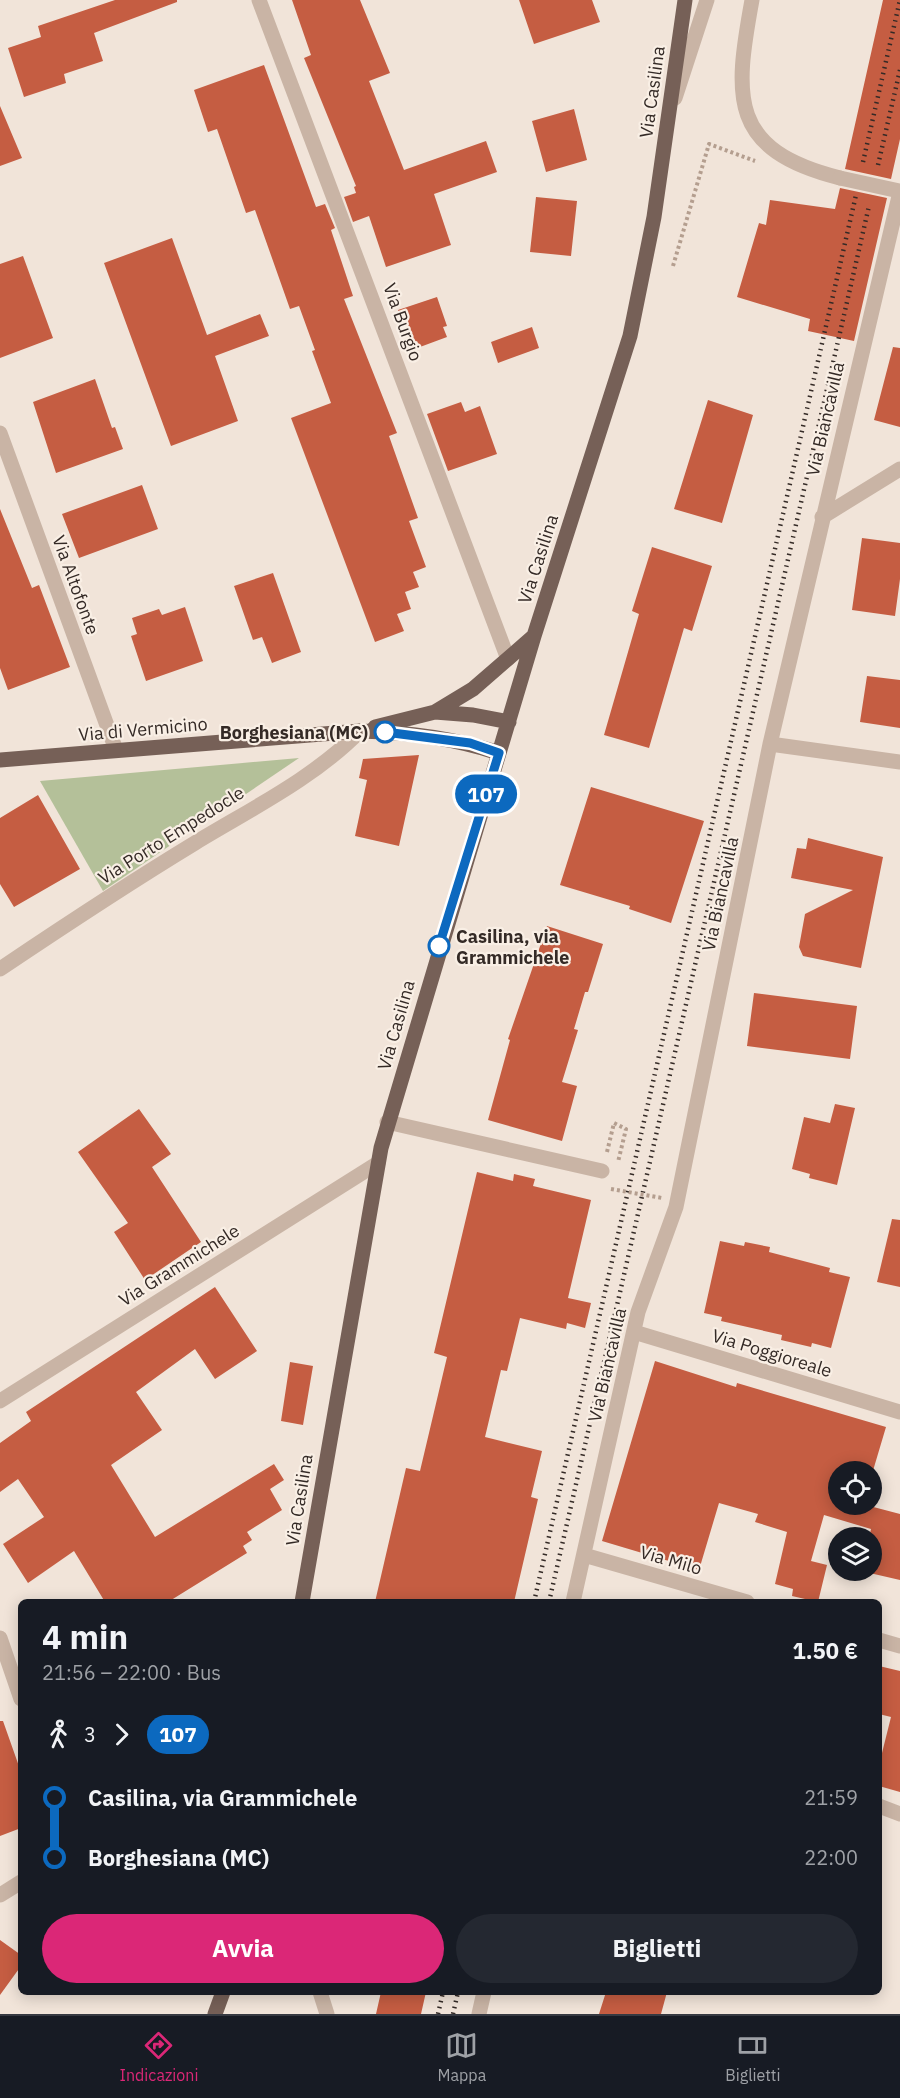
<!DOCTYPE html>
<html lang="it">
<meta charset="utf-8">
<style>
body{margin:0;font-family:"IBM Plex Sans",sans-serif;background:#242831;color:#f1f3f6;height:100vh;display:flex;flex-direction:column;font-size:22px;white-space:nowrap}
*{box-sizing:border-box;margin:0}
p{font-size:20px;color:#9ea1a6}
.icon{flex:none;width:33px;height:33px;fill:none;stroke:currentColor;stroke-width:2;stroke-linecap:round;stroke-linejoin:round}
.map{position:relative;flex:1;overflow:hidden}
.side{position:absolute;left:18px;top:1599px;width:864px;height:396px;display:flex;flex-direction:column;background:#171b24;border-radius:9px;box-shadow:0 3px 15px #0003}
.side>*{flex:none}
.badge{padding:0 12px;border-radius:20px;font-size:21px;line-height:39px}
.buttons{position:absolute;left:828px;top:1461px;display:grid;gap:12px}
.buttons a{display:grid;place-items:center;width:54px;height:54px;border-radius:50%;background:#171b24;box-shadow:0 3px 15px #0003;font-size:30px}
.map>.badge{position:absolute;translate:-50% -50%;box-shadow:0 0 0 3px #fff}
.legs{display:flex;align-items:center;gap:9px;height:66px;padding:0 24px;font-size:20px}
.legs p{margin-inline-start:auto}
.headline{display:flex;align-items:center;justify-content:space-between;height:102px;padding:0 24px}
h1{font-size:33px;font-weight:700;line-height:45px}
.action{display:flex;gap:12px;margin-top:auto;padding:12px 24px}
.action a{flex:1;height:69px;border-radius:36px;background:#db2777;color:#fff;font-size:24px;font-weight:700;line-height:69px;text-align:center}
.action a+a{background:#242831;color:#f1f3f6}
ul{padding:0 24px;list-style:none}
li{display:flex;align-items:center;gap:21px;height:60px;font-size:22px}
li i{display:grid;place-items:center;width:9px;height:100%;margin:0 8px;background:currentColor}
li i::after{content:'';width:15px;height:15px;margin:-8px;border:4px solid;border-radius:50%;background:#171b24}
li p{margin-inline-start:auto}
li:first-child i{background:linear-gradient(#0000 50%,currentColor 0)}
li:last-child i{background:linear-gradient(currentColor 50%,#0000 0)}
.tabs{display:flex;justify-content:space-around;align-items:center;height:84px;border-top:2px solid #363941;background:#171b24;font-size:16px;color:#9ea1a6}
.tabs a{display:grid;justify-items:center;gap:3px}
.tabs .current{color:#db2777}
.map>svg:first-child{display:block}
</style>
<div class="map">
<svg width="900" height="2014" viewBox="0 0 900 2014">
<rect width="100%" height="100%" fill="#f1e4d9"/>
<!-- green -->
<path fill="#b4c099" d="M299 758 103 891 40 781Z"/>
<!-- building -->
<path fill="#c55d42" d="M115 0H177V2L94 33 103 61 64 74 66 83 24 97 8 48 41 37 38 26Z
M292 0H360L390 73 369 81 404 170 486 141 497 172 434 194 451 245 386 267 369 216 353 222 344 197 356 193 354 187 356 186 304 58 311 55Z
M519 0H592L600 22 534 44Z
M883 0H900V139L891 179 845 169Z
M264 65 316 207 325 204 335 228 331 230 353 296 344 299 397 433 389 436 418 518 409 521 426 567 413 572 419 587 405 592 411 609 397 614 404 631 375 642 291 418 331 403 312 351 315 350 299 306 290 309 255 210 246 213 217 129 208 132 194 90Z
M0 106 22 158 0 166Z
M574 109 587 160 546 172 532 121Z
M840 188 887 198 854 341 808 331 810 319 737 297 759 223 766 225 770 200 835 209Z
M536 197 577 201 571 256 530 252Z
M172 238 207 335 260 314 269 336 215 356 238 421 171 446 104 263Z
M23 256 53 338 0 358V264Z
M437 297 447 326 443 327 447 337 420 347 417 341 410 344 398 310Z
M532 327 539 348 498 363 491 342Z
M893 347 900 348V427L874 420Z
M95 379 112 428 115 427 123 449 56 473 33 402Z
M708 400 753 415 722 523 674 509Z
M461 402 465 412 480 406 497 454 448 471 427 414Z
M142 485 158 529 79 558 62 514Z
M0 509 32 588 39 585 70 667 8 690 0 668Z
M862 538 900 543V579L895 616 852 610Z
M652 547 712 566 692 631 684 628 649 748 604 735 639 614 632 611Z
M273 573 301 652 272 663 262 637 253 640 234 586Z
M185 607 203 661 146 681 131 636 137 634 132 618 159 609 162 615Z
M867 676 900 680V728L860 722Z
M419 755 399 846 355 836 367 780 359 778 363 759Z
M591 787 704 821 671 923 629 909 630 906 560 885Z
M38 795 80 869 14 907 0 884V818Z
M808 838 883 857 861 968 803 956 799 947 805 914 853 890 791 878 797 848 806 849Z
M547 926 603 944 588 992H585L574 1029 578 1030 562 1082 577 1086 562 1141 488 1120 510 1040 508 1039Z
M754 993 857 1006 850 1059 747 1046Z
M835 1104 855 1108 837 1185 809 1178 810 1174 792 1169 804 1117 830 1123Z
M139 1109 171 1154 152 1167 201 1242 145 1280 114 1232 128 1223 78 1152Z
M477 1172 513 1181 514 1174 535 1179 533 1186 591 1200 568 1298 591 1303 585 1328 567 1323 566 1329 520 1318 507 1371 501 1370 485 1437 542 1451 531 1497 538 1499 514 1602H375L406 1468 420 1471 447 1357 434 1353Z
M892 1219 900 1220V1287L877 1282Z
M720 1241 744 1246 745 1242 770 1247 769 1252 830 1268 829 1272 850 1277 831 1348 812 1343 811 1347 781 1340 782 1335 721 1321 722 1317 704 1313Z
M215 1287 257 1351 215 1379 195 1349 136 1392 162 1430 111 1465 155 1537 274 1464 284 1480 270 1489 282 1510 247 1532 252 1540 243 1546 247 1553 168 1602H105L74 1551 28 1583 3 1544 44 1517 18 1479 0 1492V1443L31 1421 26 1412Z
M655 1361 736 1387 737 1383 886 1427 872 1474V1472H838V1504H862L900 1514V1580L861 1571 872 1570V1538H869L871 1529 824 1515 811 1561 827 1565 818 1602 792 1596 793 1589 775 1584 787 1532 755 1522 758 1514 719 1503 699 1570 602 1541Z
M290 1362 313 1366 303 1425 281 1421Z
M879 1666 900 1671V1792L879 1786V1765L891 1717 879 1714Z
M0 1721H3L21 1772V1828L0 1836Z
M0 1940 21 1955V1966L0 1995Z
M381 1992H426L421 2014H376Z
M606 1992H667L661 2014H599Z"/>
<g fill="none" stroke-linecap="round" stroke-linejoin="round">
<!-- path -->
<path stroke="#b49e8f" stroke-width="4" stroke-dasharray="3 3" stroke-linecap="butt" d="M673 266 709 144 755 161
M607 1152 614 1123 626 1129 618 1162"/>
<!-- minor -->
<path stroke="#c9b4a5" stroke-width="15" d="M259 0 508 659
M752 0C734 98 729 150 840 178
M675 98 707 0
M0 433 116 750
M822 517 900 469
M770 744 900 762
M0 969C64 926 129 883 195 843 251 809 314 778 360 731
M387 1122 602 1171
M634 1332 900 1412
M0 1401 378 1163
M584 1555 747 1602
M573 1602 638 1312 676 1207 770 744 900 192
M0 1638 21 1699
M879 1640 900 1646
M879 1806 900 1814
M0 1895 21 1882
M320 1992 327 2014
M479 2014 484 1992"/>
<!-- major -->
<path stroke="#766057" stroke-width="15" d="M435 712 473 689 534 636
M375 727 435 712 473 715 509 722
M0 760 360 731C408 732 453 738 499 753
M302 1602 381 1148 534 636 630 336 654 217 685 0
M215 2014 223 1992"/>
<!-- rail -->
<path stroke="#342a26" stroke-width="4.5" stroke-dasharray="1.5 4.5" stroke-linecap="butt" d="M863 162 900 0
M878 165 900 70
M534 1602 856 195
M549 1602 869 206
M438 2014 443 1992
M453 2014 458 1992"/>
<!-- path-bridge -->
<path stroke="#b49e8f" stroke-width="4" stroke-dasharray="3 3" stroke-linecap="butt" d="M611 1189 662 1198"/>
<!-- minor-bridge -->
<path stroke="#c9b4a5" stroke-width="15" d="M840 178 899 191"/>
</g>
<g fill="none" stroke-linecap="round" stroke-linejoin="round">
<defs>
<path id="line-1" d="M385 732 470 743 499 753 439 946"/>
</defs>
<!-- line-1 casing -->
<use href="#line-1" stroke="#fff" stroke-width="14"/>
<!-- line-1 -->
<use href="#line-1" stroke="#0c69bf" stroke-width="9"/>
</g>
<!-- markers -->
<g fill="#fff" stroke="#0c69bf" stroke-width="3">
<circle cx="385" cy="732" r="10"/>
<circle cx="439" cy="946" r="10"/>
</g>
<g text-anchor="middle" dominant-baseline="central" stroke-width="4.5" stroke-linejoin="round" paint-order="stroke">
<!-- street labels -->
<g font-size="18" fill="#342a26" stroke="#f9efe5">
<text transform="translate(652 92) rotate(-82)">Via Casilina</text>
<text transform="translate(403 322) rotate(70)">Via Burgio</text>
<text transform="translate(825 419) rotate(-77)">Via Biancavilla</text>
<text transform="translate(538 559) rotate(-72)">Via Casilina</text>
<text transform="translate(76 585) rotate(70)">Via Altofonte</text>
<text transform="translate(143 729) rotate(-5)">Via di Vermicino</text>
<text transform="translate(171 835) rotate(-32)">Via Porto Empedocle</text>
<text transform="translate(720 894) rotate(-78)">Via Biancavilla</text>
<text transform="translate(396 1025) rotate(-74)">Via Casilina</text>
<text transform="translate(179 1265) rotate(-32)">Via Grammichele</text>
<text transform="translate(772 1353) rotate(17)">Via Poggioreale</text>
<text transform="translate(607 1365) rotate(-77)">Via Biancavilla</text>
<text transform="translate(299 1500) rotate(-81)">Via Casilina</text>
<text transform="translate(671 1560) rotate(16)">Via Milo</text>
</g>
<!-- stop labels -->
<g font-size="18" font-weight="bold" fill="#342a26" stroke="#f9efe5" text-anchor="end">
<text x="368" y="732">Borghesiana (MC)</text>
<text x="456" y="936" text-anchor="start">Casilina, via<tspan x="456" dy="21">Grammichele</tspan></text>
</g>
</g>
</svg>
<div class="buttons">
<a><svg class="icon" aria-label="locate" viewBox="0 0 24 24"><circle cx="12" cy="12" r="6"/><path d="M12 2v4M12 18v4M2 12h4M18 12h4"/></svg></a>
<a><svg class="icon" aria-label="layers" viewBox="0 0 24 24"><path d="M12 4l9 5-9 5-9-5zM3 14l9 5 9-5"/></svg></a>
</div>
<b class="badge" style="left:486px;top:794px;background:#0c69bf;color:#fff">107</b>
<section class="side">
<div class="headline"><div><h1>4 min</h1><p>21:56 – 22:00 · Bus</p></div><b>1.50 €</b></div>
<div class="legs"><svg class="icon" aria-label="walk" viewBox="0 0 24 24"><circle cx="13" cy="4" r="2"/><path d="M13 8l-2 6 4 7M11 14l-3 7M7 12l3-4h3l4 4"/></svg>3<svg class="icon" aria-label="forward" viewBox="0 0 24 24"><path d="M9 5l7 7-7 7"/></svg><b class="badge" style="background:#0c69bf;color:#fff">107</b></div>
<ul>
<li><i style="color:#0c69bf"></i><b>Casilina, via Grammichele</b><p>21:59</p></li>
<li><i style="color:#0c69bf"></i><b>Borghesiana (MC)</b><p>22:00</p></li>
</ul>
<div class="action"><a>Avvia</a><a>Biglietti</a></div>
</section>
</div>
<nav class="tabs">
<a class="current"><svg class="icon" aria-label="directions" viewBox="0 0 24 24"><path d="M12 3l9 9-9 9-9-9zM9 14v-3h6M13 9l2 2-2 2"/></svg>Indicazioni</a>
<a><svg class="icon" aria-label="map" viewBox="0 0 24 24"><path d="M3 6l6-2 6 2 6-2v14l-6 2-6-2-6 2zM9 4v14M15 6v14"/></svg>Mappa</a>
<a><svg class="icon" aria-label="tickets" viewBox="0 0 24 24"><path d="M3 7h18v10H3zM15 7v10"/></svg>Biglietti</a>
</nav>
